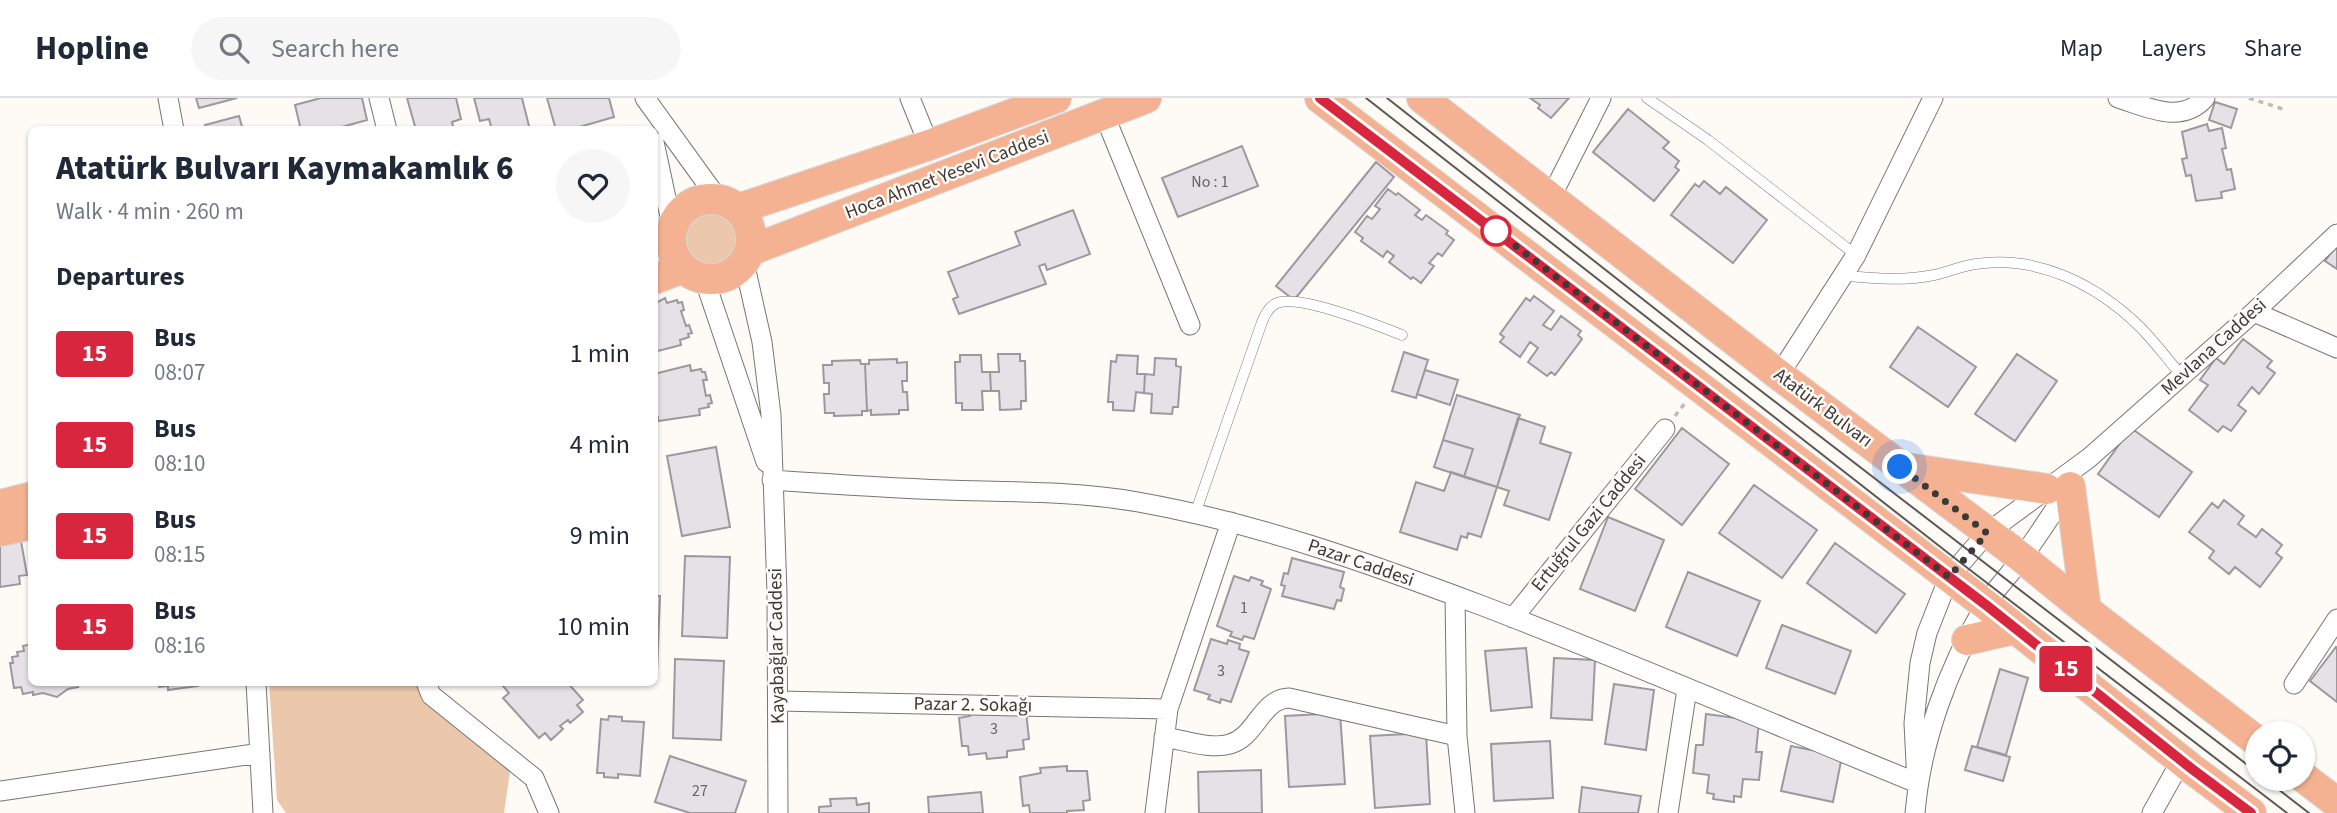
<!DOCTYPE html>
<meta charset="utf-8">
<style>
body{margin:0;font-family:"Source Sans 3",sans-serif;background:#f6f6f7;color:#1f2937;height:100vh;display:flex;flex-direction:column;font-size:26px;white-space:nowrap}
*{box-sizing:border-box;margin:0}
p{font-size:23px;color:#747a83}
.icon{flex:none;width:38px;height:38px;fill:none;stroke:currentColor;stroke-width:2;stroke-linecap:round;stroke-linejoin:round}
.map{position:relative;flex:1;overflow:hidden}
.drawer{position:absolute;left:28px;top:28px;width:630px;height:560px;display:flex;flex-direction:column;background:#fff;border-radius:10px;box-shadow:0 2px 5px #0004}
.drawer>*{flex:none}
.badge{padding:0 14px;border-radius:5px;font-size:24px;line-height:46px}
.tools{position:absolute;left:2245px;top:623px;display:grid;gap:14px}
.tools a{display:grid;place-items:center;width:70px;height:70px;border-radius:50%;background:#fff;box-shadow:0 2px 5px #0004;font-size:35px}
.you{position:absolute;width:35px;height:35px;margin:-18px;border:5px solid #fff;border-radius:50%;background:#1a73e8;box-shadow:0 0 0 10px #1a73e833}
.map>.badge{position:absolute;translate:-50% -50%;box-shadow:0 0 0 4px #fff}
h2{padding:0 28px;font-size:26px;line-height:63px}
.round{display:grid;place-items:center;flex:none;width:74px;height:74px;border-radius:37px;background:#f6f6f7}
.overview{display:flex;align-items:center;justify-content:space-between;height:119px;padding:0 28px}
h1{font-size:33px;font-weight:800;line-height:52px}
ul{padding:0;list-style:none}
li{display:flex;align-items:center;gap:21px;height:91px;padding:0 28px}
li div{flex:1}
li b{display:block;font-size:26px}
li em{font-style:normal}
li .badge{min-width:77px;font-weight:700;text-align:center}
header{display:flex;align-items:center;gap:42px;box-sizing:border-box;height:98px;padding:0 35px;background:#fff;border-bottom:2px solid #e0e1e3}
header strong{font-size:33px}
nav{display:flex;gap:38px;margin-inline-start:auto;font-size:24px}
.search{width:490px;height:63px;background:#f6f6f7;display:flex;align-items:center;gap:18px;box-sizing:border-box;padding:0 24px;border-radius:38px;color:#747a83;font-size:26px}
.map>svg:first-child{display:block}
</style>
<header>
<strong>Hopline</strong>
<div class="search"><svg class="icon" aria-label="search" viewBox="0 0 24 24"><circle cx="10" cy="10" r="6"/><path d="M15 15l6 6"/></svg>Search here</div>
<nav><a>Map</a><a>Layers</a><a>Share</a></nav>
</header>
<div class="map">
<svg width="2337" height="715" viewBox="0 0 2337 715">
<rect width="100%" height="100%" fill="#fefaf6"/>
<!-- green -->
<path fill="#ebc7ac" d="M686 141a25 25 0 1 1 50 0a25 25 0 1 1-50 0Z
M269 585H419L504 656 510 674 504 715H286L277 702Z"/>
<!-- building -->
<path fill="#e5e1e6" stroke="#9c989d" stroke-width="2" d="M196 0H237L199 10Z
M321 0H362L367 22 331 32H301L295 7Z
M407 0H456L461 21 452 24 454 32H416Z
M474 0H522L530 32H492L489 21 480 23Z
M547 0H609L614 19 569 32H556Z
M1530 0H1569L1551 20 1538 10 1540 7Z
M2215 4 2237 11 2231 30 2209 22Z
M1628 11 1669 44 1663 50 1679 63 1675 69 1679 72 1654 103 1593 54Z
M239 18 243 32H206L205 27Z
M2207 26 2209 33 2222 30 2226 50 2222 51 2227 72 2231 71 2235 91 2221 94 2222 100 2196 103 2191 77 2186 78 2182 61 2187 60 2182 34Z
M1242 48 1258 88 1178 119 1162 80Z
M1376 64 1394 79 1294 202 1276 188Z
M1704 83 1720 96 1726 89 1767 122 1733 165 1671 117 1695 86 1699 89Z
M1388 91 1396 97 1398 95 1420 112 1415 117 1422 122 1426 117 1448 133 1446 136 1454 142 1442 158 1438 155 1429 165 1434 168 1421 185 1413 179 1411 181 1389 164 1394 158 1387 153 1383 159 1361 143 1363 140 1355 134 1367 118 1372 121 1380 111 1375 108Z
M1073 112 1090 156 1047 172 1045 166 1039 168 1046 186 959 216 953 201 958 199 948 174 1020 147 1015 134Z
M2337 147V171L2325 163Z
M1534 198 1554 213 1543 227 1551 232 1561 218 1581 233 1578 237 1582 241 1555 277 1551 274 1547 278 1528 264 1538 250 1530 244 1520 259 1500 244 1504 239 1500 236 1526 200 1530 203Z
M665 200 667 205 677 202 678 205 682 204 684 212 681 213 686 228 689 227 692 235 688 236 689 239 680 242 681 247 654 254V206Z
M1918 229 1976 269 1948 309 1890 269Z
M2243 241 2272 263 2267 269 2275 275 2259 296 2252 289 2238 307 2246 313 2231 333 2223 328 2218 334 2189 312 2208 287 2200 282 2216 260 2224 266Z
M1404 254 1428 262 1416 300 1392 293Z
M998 256H1020V263H1025L1026 303H1021V311L1000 312 999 293H991L990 274H999Z
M2017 256 2057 283 2015 343 1975 316Z
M960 257H981L982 274H990L991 293H982L983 312H962V305H956L955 264H960Z
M1117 257 1138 258 1137 276H1145L1144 295 1136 294 1134 313 1113 312V304H1108L1111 263 1116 264Z
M1155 260 1176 261V268L1181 269 1178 309H1173L1172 316 1151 315 1152 296 1144 295 1145 276 1154 277Z
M897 261V265L907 264V283H902L903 294H907L908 312H899V316L871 317V312L867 313 865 266H869V262Z
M860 262 861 266H865L867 313H862V317L834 318V315H825L824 296H829V285H824L823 267H832V263Z
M690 267 691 273 701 271 702 274H705L707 282H703L706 298 710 297 712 305 708 306 709 309 699 311 700 317 658 323V319H654V276Z
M1425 272 1458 282 1450 307 1417 296Z
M1457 297 1520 317 1497 389 1464 379 1473 351 1443 342Z
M1518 320 1545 329 1540 345 1571 355 1549 422 1504 407 1509 393 1497 389Z
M1682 330 1729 366 1682 427 1635 391Z
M2131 330 2192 374 2159 419 2098 376Z
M1443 342 1473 351 1464 379 1434 369Z
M716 349 730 429 682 438 667 358Z
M1451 374 1497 389 1481 439 1468 435 1467 440 1461 438 1457 452 1400 434 1416 384 1444 393Z
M1754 387 1817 432 1782 480 1719 435Z
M2224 402 2244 418 2238 426 2256 439 2262 431 2282 447 2276 455 2282 460 2260 489 2235 469 2229 476 2209 460 2214 453 2189 434 2212 405 2218 410Z
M1608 419 1664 442 1635 513 1580 491Z
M0 437 21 443 27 477 19 478 20 486 0 489Z
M1835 445 1905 496 1876 535 1807 485Z
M685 458 730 459 727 540 682 538Z
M1292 460 1344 474 1340 489 1344 491 1341 503 1337 502 1334 511 1282 498 1285 488 1281 487 1284 475 1288 476Z
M1688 474 1760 503 1737 558 1666 529Z
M1234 478 1249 483 1251 479 1263 483 1261 487 1271 491 1254 541 1244 538 1242 542 1230 538 1232 534 1217 528Z
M654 498H660L657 575H654Z
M1782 527 1851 553 1835 596 1766 570Z
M1211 541 1227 546 1228 542 1240 546 1239 551 1249 554 1231 604 1221 601 1220 605 1208 601 1210 597 1194 592Z
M32 546V584L88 585 77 587 78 589 68 591 57 599 43 595 33 597V594L23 596 21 589 14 590 10 565H13L12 559 18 558 17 554 24 553 23 548Z
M2336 549 2337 550V604L2310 583Z
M1526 550 1532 609 1491 613 1485 553Z
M1554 560 1595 562 1592 622 1551 620Z
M675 561 724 563 721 642 673 640Z
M2000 571 2028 580 2006 657 1977 649Z
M158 584H197L198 588 168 592V588L159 589Z
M507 584H567L583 602 577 607 583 614 570 625 568 622 560 628 563 631 551 642 545 635 539 640 503 600 509 595 503 588Z
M1614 586 1654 592 1646 652 1605 646Z
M1026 613 1029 641 1023 642 1024 651 1007 653V659L987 661 986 655 969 657 968 648H962L959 620 970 618V616Z
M1340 615 1345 686 1289 689 1285 618Z
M1706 616 1759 623 1756 654H1762L1759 682 1743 681 1741 699 1734 698V704L1713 701 1714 696 1707 695 1709 677 1693 675 1696 647H1703Z
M609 618 622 619V623L644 624 640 678 618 676V680L604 679V675H597L601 621 608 622Z
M1426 635 1430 706 1375 710 1370 638Z
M1550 643 1553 700 1494 703 1491 646Z
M1791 648 1842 658 1833 704 1781 693Z
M1972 648 2010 659 2003 683 1965 672Z
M670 658 746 683 735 715H690L655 704Z
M1067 668V673H1087L1090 702 1083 703 1084 712 1067 713V715H1030L1029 707 1023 708 1020 679 1041 675 1040 670Z
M1261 672 1262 715H1199L1198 674Z
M1582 689 1641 698 1638 715H1579Z
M981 694 983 715H929L928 699Z
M856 700 857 707 869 705V715H819V709L831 708 830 701Z"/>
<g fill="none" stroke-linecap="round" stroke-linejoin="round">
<defs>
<path id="service" d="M1647 0 1708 42 1856 157
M1843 177C1872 181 1905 183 1934 177 1948 174 1961 168 1976 166 2038 157 2096 186 2140 229 2155 244 2168 262 2182 278
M1195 416 1262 224C1265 217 1268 210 1275 206 1295 194 1379 228 1402 237"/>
<path id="minor" d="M168 0 174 32
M379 0 387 32
M645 0 718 101
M910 0 929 47
M2118 0C2147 9 2181 27 2205 0
M1104 16 1190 227
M654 44 672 128
M1550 101 1601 0
M744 164 762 244 771 317 777 495 778 715
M704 180 766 364
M2254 214 2337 250
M1779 277 1856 157 1933 0
M772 382C830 386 888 390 946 392 1010 394 1074 393 1138 404 1257 425 1371 466 1483 508 1629 564 1773 626 1917 685
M1455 498 1457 638 1465 715
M1513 520 1665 331
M256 584 263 715
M426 584 431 597 534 680 549 715
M2294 586 2337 521
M778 603 1168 611
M1164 639C1184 642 1211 652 1230 646 1256 639 1261 601 1289 600L1457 638
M1917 685 1914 625 1920 565 1927 535 1949 479 1987 435 2089 360 2254 214 2337 136
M0 693 260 655
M1155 715 1168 611 1231 424
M1668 715 1687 591
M1915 715C1921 643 1948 571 1984 509 1995 491 2011 476 2023 458 2040 435 2055 411 2071 387
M2152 715 2181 663"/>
<path id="primary" d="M1320 0 1986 507 2192 671 2251 715
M1422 0 1779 277 2022 460 2086 512 2258 644
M671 141a40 40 0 1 1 80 0a40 40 0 1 1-80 0Z
M738 111 929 47 1056 0
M749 153 1146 0
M654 181 683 170
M1906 370 2047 391
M2070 389 2086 512
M0 407 32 399
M0 433 32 426
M1967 542 2015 531
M2303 679 2337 705"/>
</defs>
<!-- service casing -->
<use href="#service" stroke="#7a7571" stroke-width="11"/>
<!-- minor casing -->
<use href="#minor" stroke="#7a7571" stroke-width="21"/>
<!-- primary casing -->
<use href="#primary" stroke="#d8d8d7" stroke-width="32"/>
<!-- path -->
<path stroke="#bfbcb8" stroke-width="3.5" stroke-dasharray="5 5" stroke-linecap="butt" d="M2249 0 2286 12
M1675 318 1685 305"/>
<!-- service -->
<use href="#service" stroke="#fff" stroke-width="10"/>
<!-- minor -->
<use href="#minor" stroke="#fff" stroke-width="19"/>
<!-- primary -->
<use href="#primary" stroke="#f4b292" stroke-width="30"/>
<!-- tram -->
<path stroke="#5b5956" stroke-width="2" d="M1366 0 1961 465 2287 715
M1387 0 1696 243 2258 675
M2265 681 2309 715"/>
</g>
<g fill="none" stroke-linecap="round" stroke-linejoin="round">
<defs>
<path id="line" d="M1320 0 1986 507 2192 671 2251 715"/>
</defs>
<!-- line casing -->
<use href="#line" stroke="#fff" stroke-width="16"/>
<!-- line -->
<use href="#line" stroke="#d7263d" stroke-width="10"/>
<!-- walk -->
<path stroke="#3c3a38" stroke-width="7" stroke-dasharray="0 12.6" d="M1496 133 1949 479 1987 435 1900 369"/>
</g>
<!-- markers -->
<circle fill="#fff" stroke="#d7263d" stroke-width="3.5" cx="1496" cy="133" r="14"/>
<g text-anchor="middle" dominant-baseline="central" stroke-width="5" stroke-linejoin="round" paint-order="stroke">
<!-- number labels -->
<g font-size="16" fill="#666464">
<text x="1210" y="84">No : 1</text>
<text x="1244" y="510">1</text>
<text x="1221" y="573">3</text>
<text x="994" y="631">3</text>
<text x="700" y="693">27</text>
</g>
<!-- street labels -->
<g font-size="19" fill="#3c3a38" stroke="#fefaf6">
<text transform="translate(947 77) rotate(-21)">Hoca Ahmet Yesevi Caddesi</text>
<text transform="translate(2214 249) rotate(-42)">Mevlana Caddesi</text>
<text transform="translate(1823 310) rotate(37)">Atatürk Bulvarı</text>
<text transform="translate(1589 425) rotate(-51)">Ertuğrul Gazi Caddesi</text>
<text transform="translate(1361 465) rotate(19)">Pazar Caddesi</text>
<text transform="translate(777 548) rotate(-91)">Kayabağlar Caddesi</text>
<text transform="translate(973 607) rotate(1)">Pazar 2. Sokağı</text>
</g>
</g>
</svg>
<div class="tools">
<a><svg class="icon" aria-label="locate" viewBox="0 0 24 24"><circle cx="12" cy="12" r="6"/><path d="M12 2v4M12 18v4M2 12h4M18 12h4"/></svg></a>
</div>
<div class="you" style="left:1900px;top:369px"></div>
<b class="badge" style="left:2066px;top:571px;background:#d7263d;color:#fff">15</b>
<section class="drawer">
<div class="overview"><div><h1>Atatürk Bulvarı Kaymakamlık 6</h1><p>Walk · 4 min · 260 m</p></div><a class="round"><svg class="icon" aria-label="heart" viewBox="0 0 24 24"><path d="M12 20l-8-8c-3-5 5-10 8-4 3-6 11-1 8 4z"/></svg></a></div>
<h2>Departures</h2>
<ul>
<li><span class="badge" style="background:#d7263d;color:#fff">15</span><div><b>Bus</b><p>08:07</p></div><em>1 min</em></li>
<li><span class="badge" style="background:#d7263d;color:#fff">15</span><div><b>Bus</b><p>08:10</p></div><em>4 min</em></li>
<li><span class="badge" style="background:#d7263d;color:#fff">15</span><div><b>Bus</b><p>08:15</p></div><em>9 min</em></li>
<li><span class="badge" style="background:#d7263d;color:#fff">15</span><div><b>Bus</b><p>08:16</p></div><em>10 min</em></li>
</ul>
</section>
</div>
